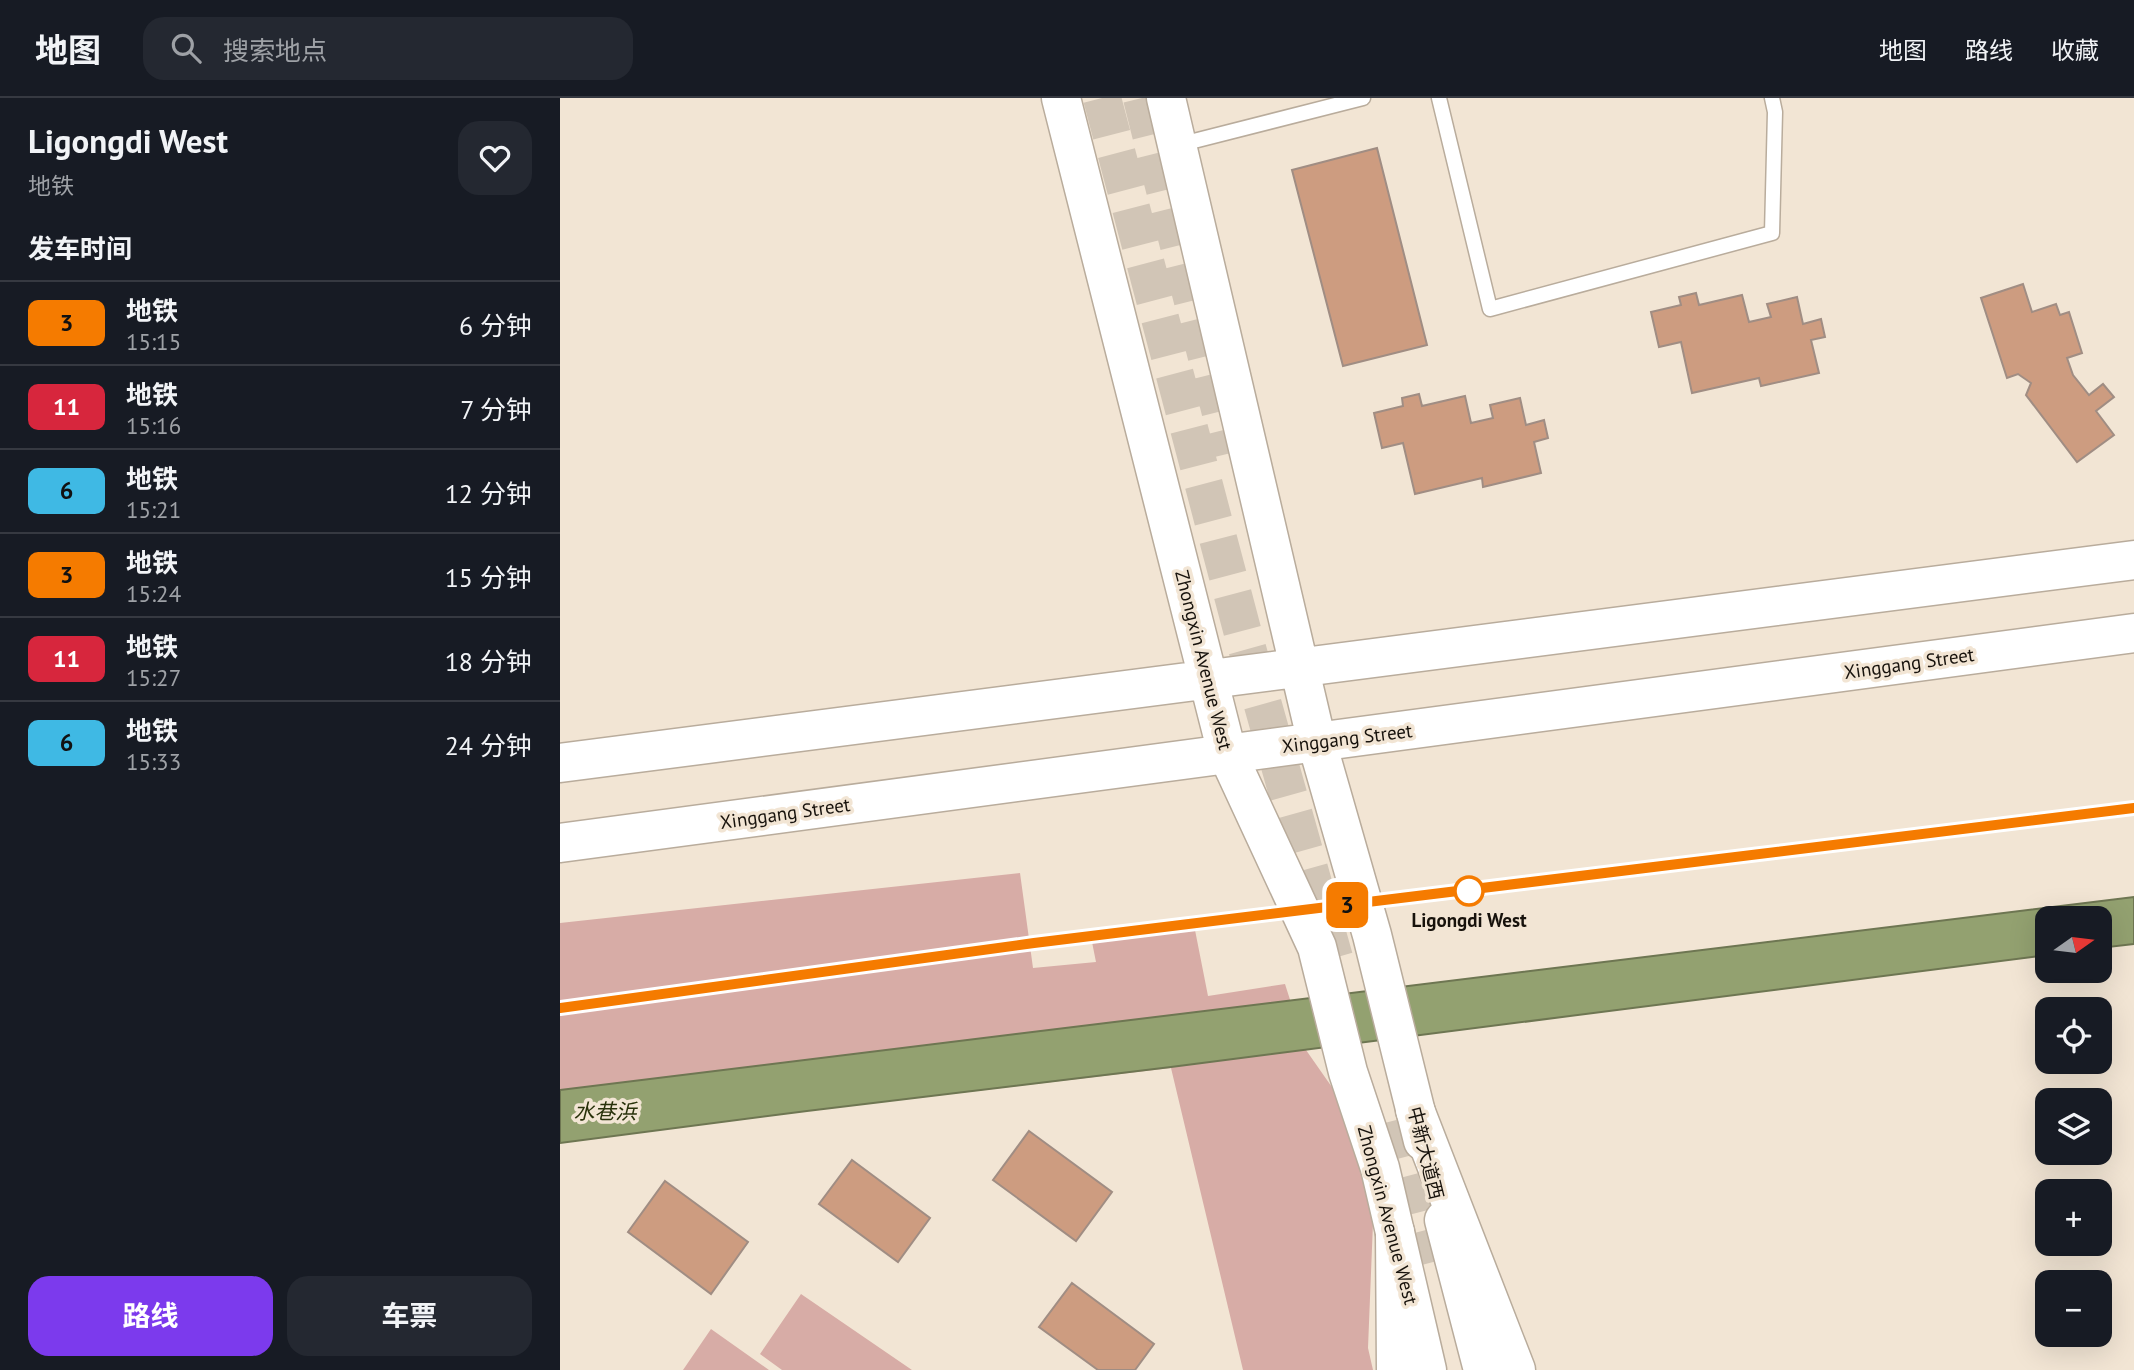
<!DOCTYPE html>
<html lang="zh">
<meta charset="utf-8">
<style>
body{margin:0;font-family:"PT Sans","Noto Sans SC",sans-serif;background:#242831;color:#f1f3f6;height:100vh;display:flex;flex-direction:column;font-size:26px;white-space:nowrap}
*{box-sizing:border-box;margin:0}
p{font-size:23px;color:#9ea1a6}
.icon{flex:none;width:38px;height:38px;fill:none;stroke:currentColor;stroke-width:2;stroke-linecap:round;stroke-linejoin:round}
.map{position:relative;flex:1;overflow:hidden}
.details{display:flex;flex-direction:column;background:#171b24;width:560px}
.details>*{flex:none}
.badge{padding:0 14px;border-radius:10px;font-size:24px;line-height:46px}
.needle{width:46px;rotate:76deg}
.fabs{position:absolute;left:1475px;top:808px;display:grid;gap:14px}
.fabs a{display:grid;place-items:center;width:77px;height:77px;border-radius:14px;background:#171b24;box-shadow:0 7px 28px #0002;font-size:35px}
.map>.badge{position:absolute;translate:-50% -50%;box-shadow:0 0 0 4px #fff}
h2{padding:0 28px;font-size:26px;line-height:63px}
.round{display:grid;place-items:center;flex:none;width:74px;height:74px;border-radius:21px;background:#242831}
.summary{display:flex;align-items:center;justify-content:space-between;height:119px;padding:0 28px}
h1{font-size:33px;font-weight:700;line-height:52px}
.primary-button{display:flex;gap:14px;margin-top:auto;padding:14px 28px}
.primary-button a{flex:1;height:80px;border-radius:21px;background:#7c3aed;color:#fff;font-size:28px;font-weight:700;line-height:80px;text-align:center}
.primary-button a+a{background:#242831;color:#f1f3f6}
ul{padding:0;list-style:none}
li{display:flex;align-items:center;gap:21px;height:84px;padding:0 28px;border-top:2px solid #363941}
li div{flex:1}
li b{display:block;font-size:26px}
li em{font-style:normal}
li .badge{min-width:77px;font-weight:700;text-align:center}
header{display:flex;align-items:center;gap:42px;box-sizing:border-box;height:98px;padding:0 35px;background:#171b24;border-bottom:2px solid #363941}
header strong{font-size:33px}
nav{display:flex;gap:38px;margin-inline-start:auto;font-size:24px}
.search{width:490px;height:63px;background:#242831;display:flex;align-items:center;gap:18px;box-sizing:border-box;padding:0 24px;border-radius:21px;color:#9ea1a6;font-size:26px}
main{display:flex;flex:1;min-height:0}
.map>svg:first-child{display:block}
</style>
<header>
<strong>地图</strong>
<div class="search"><svg class="icon" aria-label="search" viewBox="0 0 24 24"><circle cx="10" cy="10" r="6"/><path d="M15 15l6 6"/></svg>搜索地点</div>
<nav><a>地图</a><a>路线</a><a>收藏</a></nav>
</header>
<main>
<section class="details">
<div class="summary"><div><h1>Ligongdi West</h1><p>地铁</p></div><a class="round"><svg class="icon" aria-label="heart" viewBox="0 0 24 24"><path d="M12 20l-8-8c-3-5 5-10 8-4 3-6 11-1 8 4z"/></svg></a></div>
<h2>发车时间</h2>
<ul>
<li><span class="badge" style="background:#f57b00;color:#111">3</span><div><b>地铁</b><p>15:15</p></div><em>6 分钟</em></li>
<li><span class="badge" style="background:#d7263d;color:#fff">11</span><div><b>地铁</b><p>15:16</p></div><em>7 分钟</em></li>
<li><span class="badge" style="background:#3fb9e4;color:#111">6</span><div><b>地铁</b><p>15:21</p></div><em>12 分钟</em></li>
<li><span class="badge" style="background:#f57b00;color:#111">3</span><div><b>地铁</b><p>15:24</p></div><em>15 分钟</em></li>
<li><span class="badge" style="background:#d7263d;color:#fff">11</span><div><b>地铁</b><p>15:27</p></div><em>18 分钟</em></li>
<li><span class="badge" style="background:#3fb9e4;color:#111">6</span><div><b>地铁</b><p>15:33</p></div><em>24 分钟</em></li>
</ul>
<div class="primary-button"><a>路线</a><a>车票</a></div>
</section>
<div class="map">
<svg width="1574" height="1272" viewBox="0 0 1574 1272">
<rect width="100%" height="100%" fill="#f2e5d4"/>
<!-- green -->
<path fill="#d7aca6" d="M460 775 473 870 536 864 532 844 635 832 648 898 725 886 746 952 790 1015 813 1125 808 1250 813 1272H683L611 970 247 1013 0 992V825Z
M241 1196 352 1272H222L200 1256Z
M151 1231 209 1272H123Z"/>
<!-- water -->
<path fill="#93a170" stroke="#6e7652" stroke-width="2" d="M1574 799V846L1540 850V821H1488L1487 857 611 969 247 1013 0 1045V992Z"/>
<!-- building -->
<path fill="#cd9c80" stroke="#a08d83" stroke-width="2" d="M817 50 867 247 783 268 732 72Z
M1463 186 1472 214 1496 206 1500 217 1509 214 1522 255 1507 260 1513 277 1529 297 1543 286 1554 299 1536 313 1554 337 1517 364 1466 297 1471 285 1458 276 1447 280 1421 200Z
M1136 195 1139 207 1182 197 1189 224 1211 219 1207 206 1237 199 1243 226 1261 221 1265 239 1251 242 1259 275 1201 288 1199 280 1132 295 1121 244 1099 249 1091 214 1121 207 1119 199Z
M859 296 862 308 905 298 911 325 933 320 930 307 960 300 966 327 984 322 988 340 974 344 981 375 923 389 922 380 855 396 843 345 822 350 814 315 843 308 842 300Z
M469 1033 552 1094 516 1143 433 1082Z
M292 1062 370 1120 338 1164 259 1106Z
M105 1083 188 1144 151 1196 68 1134Z
M512 1185 594 1246 575 1272H538L479 1229Z"/>
<g fill="none" stroke-linecap="round" stroke-linejoin="round">
<!-- primary-tunnel -->
<path stroke="#d1c5b6" stroke-width="38" stroke-dasharray="38 19" stroke-linecap="butt" d="M542 0 685 543 774 860
M582 0 671 355
M844 1020 881 1162"/>
<defs>
<path id="lane" d="M879 0 930 211 1212 135 1215 14 1212 0
M618 47 803 0"/>
<path id="secondary" d="M757 645 812 837 863 1043
M667 655 757 849 788 974 820 1070 867 1272
M884 1122 923 1272"/>
<path id="primary" d="M501 0 667 655
M606 0 757 645
M0 665 1574 462
M0 745 1574 535
M855 1012 956 1272
M835 1134 836 1272"/>
</defs>
<!-- lane casing -->
<use href="#lane" stroke="#b9ac9c" stroke-width="17"/>
<!-- secondary casing -->
<use href="#secondary" stroke="#b9ac9c" stroke-width="41"/>
<!-- primary casing -->
<use href="#primary" stroke="#b9ac9c" stroke-width="41"/>
<!-- lane -->
<use href="#lane" stroke="#fff" stroke-width="14"/>
<!-- secondary -->
<use href="#secondary" stroke="#fff" stroke-width="38"/>
<!-- primary -->
<use href="#primary" stroke="#fff" stroke-width="38"/>
</g>
<g fill="none" stroke-linecap="round" stroke-linejoin="round">
<defs>
<path id="line" d="M0 910 474 845 1574 710"/>
</defs>
<!-- line casing -->
<use href="#line" stroke="#fff" stroke-width="16"/>
<!-- line -->
<use href="#line" stroke="#f57b00" stroke-width="10"/>
</g>
<!-- markers -->
<circle fill="#fff" stroke="#f57b00" stroke-width="3.5" cx="909" cy="793" r="14"/>
<g text-anchor="middle" dominant-baseline="central" stroke-width="7" stroke-linejoin="round" paint-order="stroke">
<!-- street labels -->
<g font-size="19" fill="#17120c" stroke="#f2e5d4">
<text transform="translate(644 562) rotate(76)">Zhongxin Avenue West</text>
<text transform="translate(1349 565) rotate(-8)">Xinggang Street</text>
<text transform="translate(787 640) rotate(-7)">Xinggang Street</text>
<text transform="translate(225 715) rotate(-8)">Xinggang Street</text>
<text transform="translate(866 1055) rotate(76)">中新大道西</text>
<text transform="translate(828 1117) rotate(75)">Zhongxin Avenue West</text>
</g>
<!-- stop labels -->
<g font-size="19" font-weight="bold" fill="#17120c" stroke="#f2e5d4">
<text x="909" y="822">Ligongdi West</text>
</g>
<!-- water labels -->
<g font-size="21" font-style="italic" fill="#28310a" stroke="#f2e5d4">
<text x="45" y="1013">水巷浜</text>
</g>
</g>
</svg>
<div class="fabs">
<a><svg class="needle" viewBox="-14 -14 28 28"><path d="M0-13l5 13h-10z" fill="#e53935"/><path d="M0 13l5-13h-10z" fill="#9ea1a6"/></svg></a>
<a><svg class="icon" aria-label="locate" viewBox="0 0 24 24"><circle cx="12" cy="12" r="6"/><path d="M12 2v4M12 18v4M2 12h4M18 12h4"/></svg></a>
<a><svg class="icon" aria-label="layers" viewBox="0 0 24 24"><path d="M12 4l9 5-9 5-9-5zM3 14l9 5 9-5"/></svg></a>
<a>+</a>
<a>−</a>
</div>
<b class="badge" style="left:787px;top:807px;background:#f57b00;color:#111">3</b>
</div>
</main>
